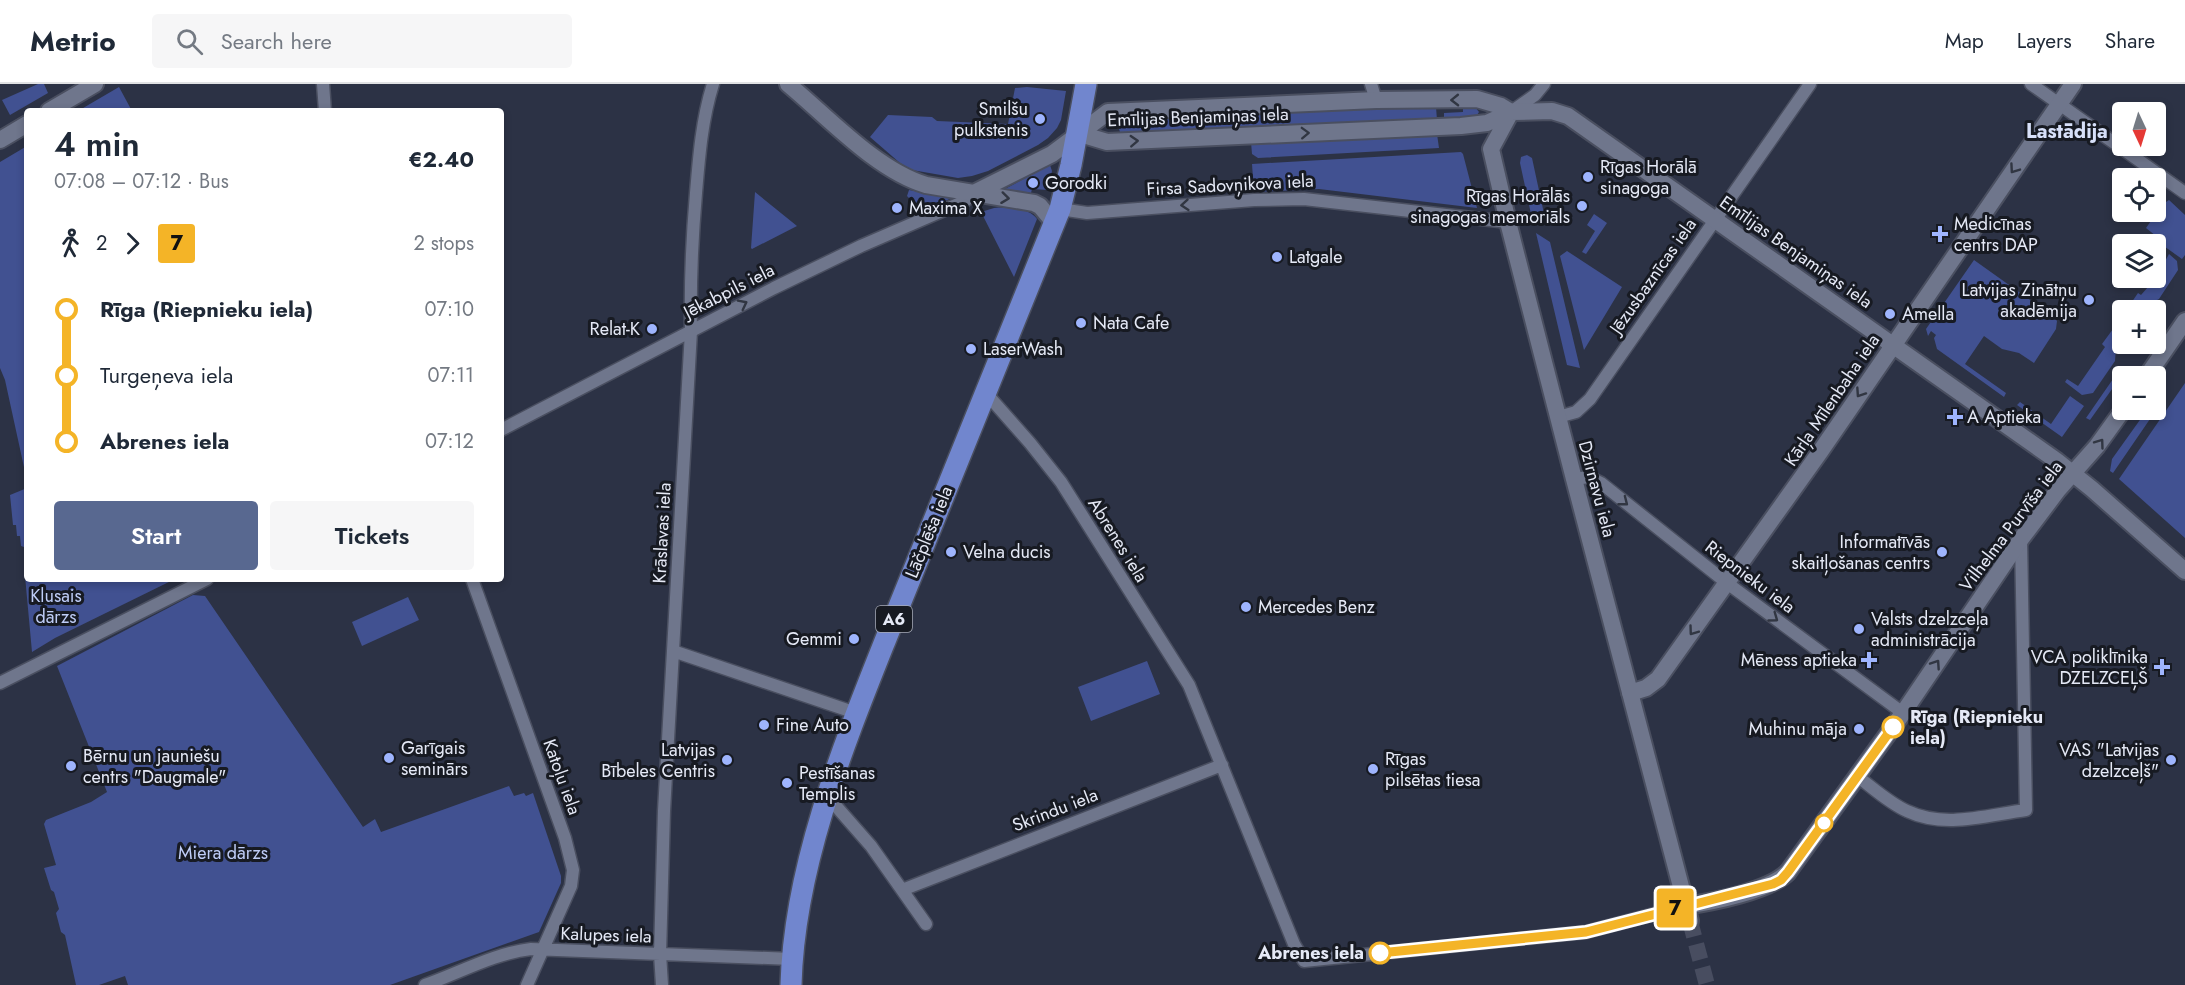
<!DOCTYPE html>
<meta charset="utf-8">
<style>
body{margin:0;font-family:Jost,sans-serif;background:#f6f6f7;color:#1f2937;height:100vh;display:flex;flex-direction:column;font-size:22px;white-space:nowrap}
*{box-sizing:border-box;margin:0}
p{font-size:20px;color:#747a83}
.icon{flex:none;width:33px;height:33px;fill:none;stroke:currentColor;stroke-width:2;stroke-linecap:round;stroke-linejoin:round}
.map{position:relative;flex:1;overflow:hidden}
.drawer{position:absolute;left:24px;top:24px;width:480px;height:474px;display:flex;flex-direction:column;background:#fff;border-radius:6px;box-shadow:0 3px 9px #0003}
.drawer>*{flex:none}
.badge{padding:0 12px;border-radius:4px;font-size:21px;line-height:39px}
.needle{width:39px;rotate:176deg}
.tools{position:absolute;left:2112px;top:18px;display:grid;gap:12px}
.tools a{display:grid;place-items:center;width:54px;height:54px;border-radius:6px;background:#fff;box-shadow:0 3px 9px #0003;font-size:30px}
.map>.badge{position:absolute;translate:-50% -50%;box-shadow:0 0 0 3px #fff}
.legs{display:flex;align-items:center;gap:9px;height:66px;padding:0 30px;font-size:20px}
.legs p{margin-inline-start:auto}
.head{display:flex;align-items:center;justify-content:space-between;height:102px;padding:0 30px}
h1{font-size:33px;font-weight:600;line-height:45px}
.cta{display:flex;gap:12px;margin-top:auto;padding:12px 30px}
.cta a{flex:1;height:69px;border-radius:6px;background:#586890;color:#fff;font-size:24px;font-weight:600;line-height:69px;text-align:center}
.cta a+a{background:#f6f6f7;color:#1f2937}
ul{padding:0 30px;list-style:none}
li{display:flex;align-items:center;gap:21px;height:66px;font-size:22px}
li i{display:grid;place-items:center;width:9px;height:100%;margin:0 8px;background:currentColor}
li i::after{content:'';width:15px;height:15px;margin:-8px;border:4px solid;border-radius:50%;background:#fff}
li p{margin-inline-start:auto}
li:first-child i{background:linear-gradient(#0000 50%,currentColor 0)}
li:last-child i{background:linear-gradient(currentColor 50%,#0000 0)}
header{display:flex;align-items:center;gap:36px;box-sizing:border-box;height:84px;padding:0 30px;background:#fff;border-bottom:2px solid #e0e1e3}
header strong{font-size:28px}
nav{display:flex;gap:33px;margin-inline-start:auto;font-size:21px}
.search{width:420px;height:54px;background:#f6f6f7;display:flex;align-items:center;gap:15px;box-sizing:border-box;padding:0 21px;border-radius:6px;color:#747a83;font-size:22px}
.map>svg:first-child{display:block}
</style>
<header>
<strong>Metrio</strong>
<div class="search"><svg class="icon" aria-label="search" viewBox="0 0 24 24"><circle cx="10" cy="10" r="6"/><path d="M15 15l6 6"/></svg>Search here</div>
<nav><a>Map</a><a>Layers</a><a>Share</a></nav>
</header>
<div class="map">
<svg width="2185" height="901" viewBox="0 0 2185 901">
<rect width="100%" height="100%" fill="#2c3245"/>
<!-- green -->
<path fill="#415191" d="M38 0H44L48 9 10 31 2 16Z
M119 3 132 27H78Z
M1027 3 1066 7 1061 36 1057 44 1048 54 1038 61 988 87 972 92 958 94 912 86 900 79 870 53 888 31 932 33 937 37 1008 40 1015 4Z
M1436 23 1437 36 1127 49 1120 48 1119 45 1128 39 1152 33Z
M1475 23 1479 28 1475 34 1444 35V29L1463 28V24Z
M1437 50 1439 64 1258 74 1252 70 1251 58Z
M27 62V397L5 296 0 284V78Z
M1461 68 1463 70 1477 124 1319 105 1254 108 1252 80Z
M1527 71 1532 74 1546 139 1531 130 1520 79 1521 73Z
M1050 81 1052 87 1048 106 1032 105 1031 109 1003 106Z
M909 106 952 114 922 127 907 112Z
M755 108 797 142 752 165 751 164Z
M2169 116 2185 131V171L2182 175 2154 155 2156 152 2146 144 2163 120Z
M994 124C1007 123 1029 123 1037 135L1014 193 981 128Z
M1594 130 1607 139 1586 170 1582 168 1595 147 1587 141Z
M1536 149 1550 158 1580 284 1567 281Z
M1567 167 1622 203 1584 266 1560 172Z
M2169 170 2177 177 2178 186 2159 215 2137 226 2127 225 2138 209 2141 211 2156 194Z
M1974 176 2054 233 2057 237 2056 245 2034 279 2019 269 2002 265 1984 252 1965 280 2006 309 2004 313 1937 265 1934 254 1936 251 1931 247 1928 252 1926 245Z
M2113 245 2120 250 2116 263 2115 277 2093 309 2082 311 2065 298 2067 295 2078 302 2105 263 2102 260Z
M2122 282 2127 284 2090 336 2086 334Z
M2185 299V454L2119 395Z
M2070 312 2084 322 2062 353 2017 321 2020 318 2051 340Z
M2158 313 2163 316 2113 389 2110 387 2112 375 2147 326H2156V315Z
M27 404V474H24V463L21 462 20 452H17L16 441H13L10 411Z
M27 488V495H175L55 554 32 568 25 492Z
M193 511 205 512 363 743 375 735 381 748 509 702 514 712 524 709 526 712 533 709 561 792V799L539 848 390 901H128L125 892 99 901H76L65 851 61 848 56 829 59 825 54 808 51 806 44 784 56 781 44 740 46 736 91 718 107 708 57 582Z
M408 513 419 536 362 562 352 538Z
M1147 577 1160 610 1091 637 1078 603Z"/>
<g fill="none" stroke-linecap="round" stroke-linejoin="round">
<!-- secondary-tunnel -->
<path stroke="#484d60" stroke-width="16" stroke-dasharray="16 8" stroke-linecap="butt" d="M1690 837 1707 901"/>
<defs>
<path id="street" d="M323 0 325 27
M1371 0 1376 16
M2031 0 2185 109
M1511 28 1535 11 1544 0
M1060 125 1087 129 1254 116 1304 115 1508 138
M985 308 1030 359 1061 398 1189 601 1294 860 1304 877 1586 848 1685 822
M1558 333 1576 328 1590 315 1810 0
M501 346 774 204 861 162 965 117 976 108
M1574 395 1589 393 1601 399 1727 499 1903 629
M472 495 565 754 573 786 571 802 527 901
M673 567 856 629
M0 599 207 495
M1857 692C1873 704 1889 719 1907 727 1945 745 1987 731 2026 726L2021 455
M828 713 871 762 926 840
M902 806 1222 681
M425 901C459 889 495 869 531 865L792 875
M662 901 660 870 664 727 691 247C690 200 692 155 696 109 699 72 702 35 713 0"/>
<path id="secondary" d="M788 0C828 33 876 86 926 101L1034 119 1040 122 1055 140
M49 27 95 0
M1511 28 1491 65 1508 138 1574 395 1690 837
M1077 49 1107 58 1461 42 1487 39 1511 28 1552 27 1568 32 2057 377 2092 405 2185 487
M0 56 27 40
M976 108 1052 70 1108 28 1376 16 1477 15 1501 22 1511 28
M2147 292 2185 237
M1630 609 1646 604 1658 595 1820 368 2073 0
M1685 822C1712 818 1770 807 1788 788L1903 629 2021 455 2058 406 2097 362 2123 326"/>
<path id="highway" d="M791 901C794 784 842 665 885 557L1060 125 1071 81 1086 0"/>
</defs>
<!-- street casing -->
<use href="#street" stroke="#4a4f60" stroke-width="15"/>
<!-- secondary casing -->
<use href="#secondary" stroke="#4a4f60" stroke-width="20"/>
<!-- highway casing -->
<use href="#highway" stroke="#4a4f60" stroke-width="24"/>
<!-- street -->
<use href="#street" stroke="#6f768c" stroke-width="12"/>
<!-- secondary -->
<use href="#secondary" stroke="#6f768c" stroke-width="16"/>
<!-- highway -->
<use href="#highway" stroke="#7186ce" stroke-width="21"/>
</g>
<!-- one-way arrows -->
<defs><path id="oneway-chevron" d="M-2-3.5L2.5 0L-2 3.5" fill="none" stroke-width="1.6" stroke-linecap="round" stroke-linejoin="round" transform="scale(1.5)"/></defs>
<g stroke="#313642">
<use href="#oneway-chevron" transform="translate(1455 16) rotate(179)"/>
<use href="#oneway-chevron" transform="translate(1305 49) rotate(-2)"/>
<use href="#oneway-chevron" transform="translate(1134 57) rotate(-3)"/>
<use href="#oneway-chevron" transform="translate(2014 85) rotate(125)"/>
<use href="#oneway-chevron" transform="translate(1005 114) rotate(7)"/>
<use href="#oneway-chevron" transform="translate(1185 121) rotate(175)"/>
<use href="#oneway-chevron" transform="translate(743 220) rotate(-27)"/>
<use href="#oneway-chevron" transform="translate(1860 309) rotate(124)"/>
<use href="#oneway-chevron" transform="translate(2100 359) rotate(-54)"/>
<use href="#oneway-chevron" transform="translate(1624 418) rotate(38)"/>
<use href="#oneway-chevron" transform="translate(1774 534) rotate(36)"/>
<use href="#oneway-chevron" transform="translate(1693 547) rotate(126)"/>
<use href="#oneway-chevron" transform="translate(1936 580) rotate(-56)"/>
</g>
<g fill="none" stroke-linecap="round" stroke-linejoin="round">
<defs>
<path id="line-1" d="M1380 869 1586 848 1773 800 1781 796 1788 788 1893 643"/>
</defs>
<!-- line-1 casing -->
<use href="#line-1" stroke="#fff" stroke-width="14"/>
<!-- line-1 -->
<use href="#line-1" stroke="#f4b427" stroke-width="9"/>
</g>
<!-- markers -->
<g fill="#9eb4fd" stroke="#171a22" stroke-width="2">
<circle cx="1040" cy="35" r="6"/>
<circle cx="1588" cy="93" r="6"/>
<circle cx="1033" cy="99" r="6"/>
<circle cx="1582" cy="122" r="6"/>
<circle cx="897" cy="124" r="6"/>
<path d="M1937 141h6v6h6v6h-6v6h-6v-6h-6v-6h6z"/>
<circle cx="1277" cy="173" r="6"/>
<circle cx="2089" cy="216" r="6"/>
<circle cx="1890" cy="230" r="6"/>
<circle cx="1081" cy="239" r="6"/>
<circle cx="652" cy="245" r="6"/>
<circle cx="971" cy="265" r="6"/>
<path d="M1952 324h6v6h6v6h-6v6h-6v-6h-6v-6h6z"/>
<circle cx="951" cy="468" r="6"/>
<circle cx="1942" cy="468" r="6"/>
<circle cx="1246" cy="523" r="6"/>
<circle cx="1859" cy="545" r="6"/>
<circle cx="854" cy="555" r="6"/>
<path d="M1866 567h6v6h6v6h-6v6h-6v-6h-6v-6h6z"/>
<path d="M2159 574h6v6h6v6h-6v6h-6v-6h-6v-6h6z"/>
<circle cx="764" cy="641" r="6"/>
<circle cx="1859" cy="645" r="6"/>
<circle cx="389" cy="674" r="6"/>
<circle cx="727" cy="676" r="6"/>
<circle cx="2171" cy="676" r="6"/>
<circle cx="71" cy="682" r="6"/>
<circle cx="1373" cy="685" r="6"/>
<circle cx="787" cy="699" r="6"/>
</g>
<g fill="#fff" stroke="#f4b427" stroke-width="3">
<circle cx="1893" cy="643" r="10"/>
<circle cx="1824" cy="739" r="8"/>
<circle cx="1380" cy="869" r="10"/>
</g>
<g text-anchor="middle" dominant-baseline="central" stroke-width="6" stroke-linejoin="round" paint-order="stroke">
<!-- shield labels -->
<rect fill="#171a22" stroke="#a7abb6" stroke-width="1.5" x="876" y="522" width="36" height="26" rx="4.5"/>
<g font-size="16" font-weight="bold" fill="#e5e9f6">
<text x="894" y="535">A6</text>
</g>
<!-- poi labels -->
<g font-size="18" fill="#e5e9f6" stroke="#171a22" text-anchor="start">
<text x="1028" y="25" text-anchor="end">Smilšu<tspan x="1028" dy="21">pulkstenis</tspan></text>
<text x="1600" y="83">Rīgas Horālā<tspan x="1600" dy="21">sinagoga</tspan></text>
<text x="1045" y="99">Gorodki</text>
<text x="1570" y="112" text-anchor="end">Rīgas Horālās<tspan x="1570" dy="21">sinagogas memoriāls</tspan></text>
<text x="909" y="124">Maxima X</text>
<text x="1954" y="140">Medicīnas<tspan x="1954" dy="21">centrs DAP</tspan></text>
<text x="1289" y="173">Latgale</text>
<text x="2077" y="206" text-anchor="end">Latvijas Zinātņu<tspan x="2077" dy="21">akadēmija</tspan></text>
<text x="1902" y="230">Amella</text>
<text x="1093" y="239">Nata Cafe</text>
<text x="640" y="245" text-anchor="end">Relat-K</text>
<text x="983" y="265">LaserWash</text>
<text x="1967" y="333">A Aptieka</text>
<text x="1930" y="458" text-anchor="end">Informatīvās<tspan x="1930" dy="21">skaitļošanas centrs</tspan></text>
<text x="963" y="468">Velna ducis</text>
<text x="1258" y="523">Mercedes Benz</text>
<text x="1871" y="535">Valsts dzelzceļa<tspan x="1871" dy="21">administrācija</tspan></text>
<text x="842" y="555" text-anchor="end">Gemmi</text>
<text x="2148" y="573" text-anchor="end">VCA poliklīnika<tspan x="2148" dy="21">DZELZCEĻŠ</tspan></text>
<text x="1857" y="576" text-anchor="end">Mēness aptieka</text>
<text x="776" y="641">Fine Auto</text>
<text x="1847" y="645" text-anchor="end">Muhinu māja</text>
<text x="401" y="664">Garīgais<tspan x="401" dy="21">seminārs</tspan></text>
<text x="715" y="666" text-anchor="end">Latvijas<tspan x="715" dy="21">Bībeles Centris</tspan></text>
<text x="2159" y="666" text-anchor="end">VAS "Latvijas<tspan x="2159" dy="21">dzelzceļš"</tspan></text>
<text x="83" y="672">Bērnu un jauniešu<tspan x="83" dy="21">centrs "Daugmale"</tspan></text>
<text x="1385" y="675">Rīgas<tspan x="1385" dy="21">pilsētas tiesa</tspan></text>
<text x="799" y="689">Pestīšanas<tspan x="799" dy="21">Templis</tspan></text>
</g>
<!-- street labels -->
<g font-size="18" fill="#e5e9f6" stroke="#171a22">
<text transform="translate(1198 33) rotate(-2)">Emīlijas Benjamiņas iela</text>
<text transform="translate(1230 101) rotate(-3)">Firsa Sadovņikova iela</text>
<text transform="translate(1796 168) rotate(35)">Emīlijas Benjamiņas iela</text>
<text transform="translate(1653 192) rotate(-55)">Jēzusbaznīcas iela</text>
<text transform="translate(729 207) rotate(-27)">Jēkabpils iela</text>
<text transform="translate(1832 316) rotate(-56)">Kārļa Mīlenbaha iela</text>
<text transform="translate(1597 405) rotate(75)">Dzirnavu iela</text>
<text transform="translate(2011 442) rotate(-53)">Vilhelma Purvīša iela</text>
<text transform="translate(929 448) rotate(-68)">Lāčplēša iela</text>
<text transform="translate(662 449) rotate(-87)">Krāslavas iela</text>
<text transform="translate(1118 456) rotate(58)">Abrenes iela</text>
<text transform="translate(1750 493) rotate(37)">Riepnieku iela</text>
<text transform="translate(562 693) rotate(70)">Katoļu iela</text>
<text transform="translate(1055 726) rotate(-21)">Skrindu iela</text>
<text transform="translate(606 851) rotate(2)">Kalupes iela</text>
</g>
<!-- park labels -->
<g font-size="18" fill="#bfcdf7" stroke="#171a22">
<text x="56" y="512">Klusais<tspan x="56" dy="21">dārzs</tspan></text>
<text x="223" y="769">Miera dārzs</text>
</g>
<!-- stop labels -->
<g font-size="18" font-weight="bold" fill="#e5e9f6" stroke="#171a22" text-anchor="start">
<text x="1910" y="633">Rīga (Riepnieku<tspan x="1910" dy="21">iela)</tspan></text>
<text x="1364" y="869" text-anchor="end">Abrenes iela</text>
</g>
<!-- neighbourhood labels -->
<g font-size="20" font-weight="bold" fill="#d7e0f9" stroke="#171a22">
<text x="2067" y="47">Lastādija</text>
</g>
</g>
</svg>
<div class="tools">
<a><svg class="needle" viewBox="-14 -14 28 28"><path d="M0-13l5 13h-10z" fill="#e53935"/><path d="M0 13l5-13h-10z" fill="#747a83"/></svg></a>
<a><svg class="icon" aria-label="locate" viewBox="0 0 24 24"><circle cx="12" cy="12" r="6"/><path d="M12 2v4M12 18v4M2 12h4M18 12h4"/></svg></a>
<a><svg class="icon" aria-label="layers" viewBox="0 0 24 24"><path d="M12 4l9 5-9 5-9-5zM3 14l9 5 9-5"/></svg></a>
<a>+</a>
<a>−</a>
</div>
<b class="badge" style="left:1675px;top:824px;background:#f4b427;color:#111">7</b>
<section class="drawer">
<div class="head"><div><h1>4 min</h1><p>07:08 – 07:12 · Bus</p></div><b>€2.40</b></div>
<div class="legs"><svg class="icon" aria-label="walk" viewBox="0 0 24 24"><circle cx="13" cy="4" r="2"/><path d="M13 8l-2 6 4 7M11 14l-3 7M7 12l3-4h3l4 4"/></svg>2<svg class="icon" aria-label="forward" viewBox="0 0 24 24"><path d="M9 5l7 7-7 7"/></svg><b class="badge" style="background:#f4b427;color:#111">7</b><p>2 stops</p></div>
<ul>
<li><i style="color:#f4b427"></i><b>Rīga (Riepnieku iela)</b><p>07:10</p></li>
<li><i style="color:#f4b427"></i><span>Turgeņeva iela</span><p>07:11</p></li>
<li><i style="color:#f4b427"></i><b>Abrenes iela</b><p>07:12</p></li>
</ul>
<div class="cta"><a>Start</a><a>Tickets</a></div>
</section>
</div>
